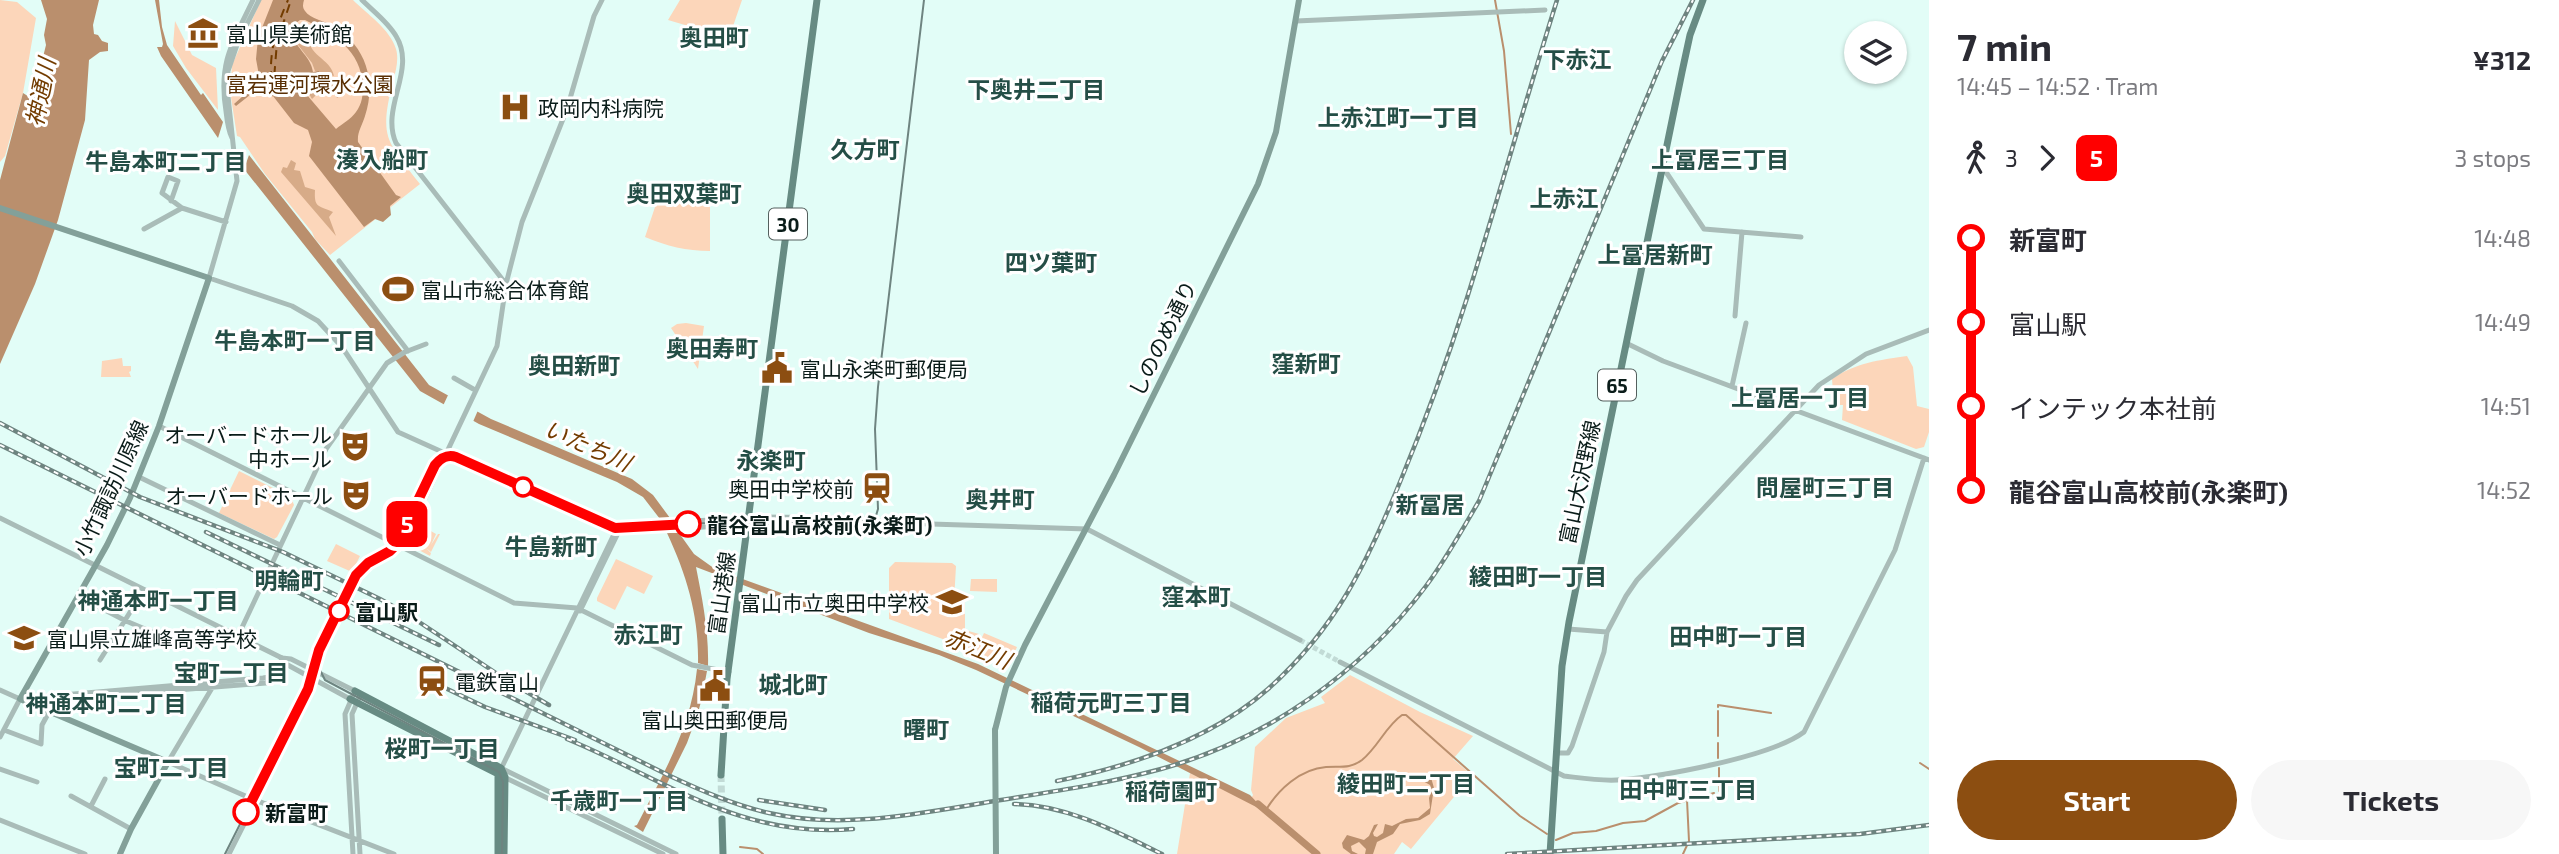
<!DOCTYPE html>
<meta charset="utf-8">
<style>
body{margin:0;font-family:"Exo 2","Noto Sans JP",sans-serif;background:#f7f7f7;color:#2b2b33;height:100vh;display:flex;flex-direction:column;font-size:26px;white-space:nowrap}
*{box-sizing:border-box;margin:0}
p{font-size:23px;color:#7c7c81}
.icon{flex:none;width:38px;height:38px;fill:none;stroke:currentColor;stroke-width:2;stroke-linecap:round;stroke-linejoin:round}
.map{position:relative;flex:1;overflow:hidden}
.side{display:flex;flex-direction:column;background:#fff;width:630px}
.side>*{flex:none}
.badge{padding:0 14px;border-radius:10px;font-size:24px;line-height:46px}
.controls{position:absolute;left:1844px;top:21px;display:grid;gap:14px}
.controls a{display:grid;place-items:center;width:63px;height:63px;border-radius:50%;background:#fff;box-shadow:0 2px 5px #0004;font-size:35px}
.map>.badge{position:absolute;translate:-50% -50%;box-shadow:0 0 0 4px #fff}
.legs{display:flex;align-items:center;gap:10px;height:77px;padding:0 28px;font-size:23px}
.legs p{margin-inline-start:auto}
.headline{display:flex;align-items:center;justify-content:space-between;height:119px;padding:0 28px}
h1{font-size:38px;font-weight:700;line-height:52px}
.primary-button{display:flex;gap:14px;margin-top:auto;padding:14px 28px}
.primary-button a{flex:1;height:80px;border-radius:42px;background:#8c4e11;color:#fff;font-size:28px;font-weight:700;line-height:80px;text-align:center}
.primary-button a+a{background:#f7f7f7;color:#2b2b33}
ul{padding:0 28px;list-style:none}
li{display:flex;align-items:center;gap:24px;height:84px;font-size:26px}
li i{display:grid;place-items:center;width:10px;height:100%;margin:0 9px;background:currentColor}
li i::after{content:'';width:18px;height:18px;margin:-9px;border:5px solid;border-radius:50%;background:#fff}
li p{margin-inline-start:auto}
li:first-child i{background:linear-gradient(#0000 50%,currentColor 0)}
li:last-child i{background:linear-gradient(currentColor 50%,#0000 0)}
main{display:flex;flex:1;min-height:0}
.map>svg:first-child{display:block}
</style>
<main>
<div class="map">
<svg width="1929" height="854" viewBox="0 0 1929 854">
<rect width="100%" height="100%" fill="#e2fdf7"/>
<!-- green -->
<path fill="#fcd6ba" d="M0 0 17 2 36 18 23 93 5 156 0 162Z
M261 0H353C367 14 390 29 396 49 399 59 396 71 393 81 379 138 386 140 420 184L330 255 315 239 312 232 265 174 240 137 237 136 230 91 232 65Z
M680 0H742L729 38 668 20Z
M175 21 192 55 216 68 218 110 186 68 173 46Z
M657 201 710 206V251C686 251 667 246 645 237Z
M686 323 704 326 698 369 671 328 677 324Z
M1907 356 1913 367 1917 406 1929 409V432L1924 447 1916 449 1842 420 1843 405H1834L1832 379C1855 363 1879 360 1907 356Z
M122 358 123 366H131V371L129 372 131 377H101L102 361Z
M239 471 291 497 294 505 277 537 274 539 219 513Z
M423 526 428 528 425 536 429 530 436 534 431 545 438 534H440L431 552 426 548 424 540 425 547 431 553 430 556 415 548Z
M336 544 360 556 352 572 327 561Z
M616 559 653 576 644 594 627 586 615 610 597 601V598Z
M895 562 952 563 956 566 954 601H965V630L979 634 972 650 889 619V568Z
M971 579H997V592L970 591Z
M984 633 1017 647 1008 667 975 652Z
M1350 675 1420 712 1473 736 1453 759 1472 775 1411 849 1402 842 1394 854H1177L1190 773 1249 802 1253 795 1251 790 1255 747 1286 718 1325 703 1321 697Z"/>
<!-- forest -->
<path fill="#d7ab88" d="M298 28H305L310 35C305 55 331 58 334 76L330 75 328 82 330 85 335 81 343 94 337 98 334 91 318 93 312 99 309 94 313 84 325 80V75L315 71 312 63 295 41 294 38Z
M291 160 296 163 294 170 300 171 305 187 315 190C314 208 318 205 333 212L329 217 336 236 281 172 283 167 287 168Z"/>
<!-- water -->
<path fill="#ba8f6d" fill-rule="evenodd" d="M41 0H99L93 25 94 34 98 35 102 41 108 43V51L100 52 89 60 85 120 58 220 35 284 0 364V180L23 93 34 100 35 89 46 45 44 35 47 19Z
M155 0H159L162 27 167 45 201 95 203 93 223 122 218 138 161 56 157 47H162L163 44Z
M273 0H304C303 4 302 7 305 11 310 19 326 21 333 26 341 31 348 37 354 44 371 65 373 92 365 116 362 126 357 132 358 142L396 195 401 197 390 206 391 215 383 222 375 219 364 227 309 156 312 142 308 130 294 123 266 87 259 88 236 106 234 104 260 81 256 59 258 38ZM300 20H305C334 34 361 50 363 86 363 95 362 104 356 112 351 119 342 124 336 129L307 95 310 92 309 81 313 79 318 81 324 79V76H319V71L313 72C311 54 290 46 292 26Z
M249 155 429 385 491 419 632 479 653 495 670 518 660 519 643 497 617 482 479 424 420 391 244 169Z
M667 533H679L694 554 715 569 978 664 1250 795 1266 812 1139 747 976 670 939 655 869 633 696 567C702 598 709 631 708 666L698 663C699 616 687 576 667 533Z
M697 669 707 671 703 692 706 694H703L702 697 705 698H702L699 709H702L699 710 687 743 643 832 634 826 637 825C663 774 691 728 697 669Z
M1424 774H1430L1434 788 1430 814 1420 820 1400 824 1393 834 1377 842 1373 854H1365L1366 849 1359 842 1351 846 1352 851 1358 854H1351L1343 848 1342 843 1347 835 1364 840 1369 836 1374 825 1378 824 1373 833 1374 836 1377 837 1383 833 1385 824 1392 826 1406 819 1418 818 1430 808 1429 798 1432 790 1430 785 1421 780Z"/>
<!-- pier -->
<path fill="#e2fdf7" d="M449 393 479 408 472 424 442 408Z"/>
<g fill="none" stroke-linecap="round" stroke-linejoin="round">
<!-- stream -->
<path stroke="#ba8f6d" stroke-width="2" d="M1495 0 1504 51 1511 134
M1718 707V705L1771 713
M1718 711V736
M1718 743V758
M1920 763 1929 769
M1719 768V778
M1719 784V791
M1266 810C1278 790 1300 769 1326 767 1340 766 1350 769 1362 760 1378 747 1386 726 1402 715H1406L1520 816 1547 834
M1556 840 1573 833 1596 831 1623 823 1645 821 1678 803 1714 793
M740 847 757 849 763 854
M1683 854 1689 841 1687 800"/>
<!-- river -->
<path stroke="#ba8f6d" stroke-width="7" d="M1258 804 1317 854"/>
<!-- ferry -->
<path stroke="#733c00" stroke-width="2" stroke-dasharray="9 7" stroke-linecap="butt" d="M273 91 277 42 291 0
M273 96C267 61 274 31 288 0"/>
<!-- tertiary-tunnel -->
<path stroke="#c2dbd6" stroke-width="5" stroke-dasharray="5 2.5" stroke-linecap="butt" d="M1300 640 1340 662"/>
<!-- primary-tunnel -->
<path stroke="#c2dbd6" stroke-width="7" stroke-dasharray="7 3.5" stroke-linecap="butt" d="M721 775 722 819"/>
<!-- tertiary -->
<path stroke="#a9bcb8" stroke-width="5" d="M259 0 238 42 228 71 227 87 237 181 209 278 292 306 318 321 342 347 398 432 615 530 628 532 748 524 881 526 899 523
M362 0C373 11 388 22 396 36 417 70 380 107 396 143L506 284
M1296 21 1545 10
M232 138C228 130 227 120 226 111 218 62 233 42 253 0
M1662 166 1704 229 1801 237
M171 201 178 181 168 177 162 193 182 208
M144 229 182 208 226 222
M339 261 408 351
M1735 316 1742 232
M1626 343 1663 361 1929 460
M454 378 475 390
M1732 386 1746 323
M159 426 514 603 577 608 692 665 729 672
M474 463 616 526 757 517 852 518 899 523 1087 529 1300 640
M139 477 280 545
M0 518 282 658 291 659 355 691 345 714 353 854
M402 547 497 346 506 284 522 222 567 109 594 16 602 0
M78 596 126 621 176 642
M580 611 620 529
M1568 629 1607 632
M238 636 326 449 387 363 405 352 426 344
M282 658 286 664 350 699
M100 660 144 590
M1340 662 1564 776C1581 778 1599 781 1617 780 1660 777 1771 757 1804 732L1895 550 1924 458
M212 682V688L168 762 250 798 394 854
M0 690 20 699 38 701 266 683 275 678 282 658
M27 698 263 678 269 677 277 668
M4 730 41 744 42 725 49 712
M0 737 20 699
M279 742 312 677
M1557 753H1568L1572 746 1604 652 1607 632 1626 596 1637 580 1819 385 1866 354 1929 330
M501 768 676 854
M0 769 37 782
M500 771 617 528
M504 777 663 854
M71 796 131 829
M91 806 105 779
M0 820 85 854
M229 854 310 693 316 672
M360 854 352 714 361 694"/>
<!-- secondary -->
<path stroke="#83a099" stroke-width="6" d="M0 208 209 278 159 426 130 498 107 545 20 699 168 762 131 829 120 854
M995 730 1006 687 1025 645 1114 475 1258 184 1276 132 1299 0"/>
<!-- primary -->
<path stroke="#678b83" stroke-width="7" d="M355 691 501 768 505 777 504 854
M350 699 498 774V854
M721 775 727 679 817 0
M722 819 723 854
M1550 854 1562 666 1569 622 1682 72 1690 35 1703 0"/>
<!-- tram -->
<path stroke="#6e8480" stroke-width="2" d="M356 575 368 563 390 551 397 544 435 465 445 457 455 456 617 528 744 521 865 523 875 519 878 509 875 429 878 387 924 0
M323 646 319 668 325 680 499 772 503 782 502 854
M225 854 308 689 318 653 334 620"/>
<defs>
<path id="rail" d="M0 423 140 497 283 552 380 599 407 614 508 681 549 705
M0 445 670 776C702 791 734 805 769 813 844 830 920 813 995 801 1050 792 1106 784 1161 769 1266 740 1361 673 1426 586 1446 559 1462 530 1479 501L1662 61 1693 0
M206 532 439 645
M441 686 485 707 575 740
M567 739C664 779 741 839 853 829
M1057 781C1132 766 1210 740 1268 689 1336 628 1366 565 1400 482 1425 422 1447 361 1467 298 1498 199 1526 99 1557 0
M759 800 825 810
M1014 804C1067 805 1115 831 1162 854
M1507 854 1860 834 1929 825"/>
</defs>
<!-- rail casing -->
<use href="#rail" stroke="#6e8480" stroke-width="4.5"/>
<!-- rail -->
<use href="#rail" stroke="#fff" stroke-width="2" stroke-dasharray="5" stroke-linecap="butt"/>
<!-- secondary-bridge -->
<path stroke="#83a099" stroke-width="6" d="M995 730 996 854"/>
</g>
<g fill="none" stroke-linecap="round" stroke-linejoin="round">
<defs>
<path id="line-1" d="M246 812 308 689 319 650 356 575 368 563 390 551 397 544 435 465C441 458 447 454 456 457L615 528 688 524"/>
</defs>
<!-- line-1 casing -->
<use href="#line-1" stroke="#fff" stroke-width="16"/>
<!-- line-1 -->
<use href="#line-1" stroke="#f00" stroke-width="10"/>
</g>
<!-- icons -->
<defs>
<symbol id="museum-bare" viewBox="-9 -9 18 18"><path d="M0-6L6-3V-2H-6V-3ZM-5-1h2V3h-2ZM-1-1h2V3h-2ZM3-1h2V3H3ZM-6 4H6V6H-6Z" fill="#8c4e11" stroke="#fff" stroke-width="2.5" paint-order="stroke"/></symbol>
<symbol id="hospital-bare" viewBox="-9 -9 18 18"><path d="M-5-5h3v3.5h4V-5h3V5h-3V1.5h-4V5h-3Z" fill="#8c4e11" stroke="#fff" stroke-width="2.5" paint-order="stroke"/></symbol>
<symbol id="stadium-bare" viewBox="-9 -9 18 18"><path d="M0-5a6.5 5 0 1 0 0 10a6.5 5 0 1 0 0-10ZM-3.5-1.8h7v3.6h-7Z" fill="#8c4e11" stroke="#fff" stroke-width="2.5" paint-order="stroke"/></symbol>
<symbol id="civic-bare" viewBox="-9 -9 18 18"><path d="M-.6-6.5H3V-4.5H.6V-3L4-1V1h2V6H-6V1h2V-1L-.6-3ZM-1.2 2.5V6h2.4V2.5Z" fill="#8c4e11" stroke="#fff" stroke-width="2.5" paint-order="stroke"/></symbol>
<symbol id="theatre-bare" viewBox="-9 -9 18 18"><path d="M-5-5.5Q0-4 5-5.5V0Q5 5 0 6Q-5 5-5 0ZM-3.3-2.5H-1v1.5H-3.3ZM1-2.5H3.3v1.5H1ZM-2.8 1Q0 5.5 2.8 1Z" fill="#8c4e11" stroke="#fff" stroke-width="2.5" paint-order="stroke"/></symbol>
<symbol id="station-bare" viewBox="-9 -9 18 18"><path d="M-3-6H3Q5-6 5-4V2Q5 4 3 4L4.5 6H3L1.5 4h-3L-3 6H-4.5L-3 4Q-5 4-5 2V-4Q-5-6-3-6ZM-3.5-4v3h7v-3ZM-3.5 1v1.5H-2V1ZM2 1v1.5H3.5V1Z" fill="#8c4e11" stroke="#fff" stroke-width="2.5" paint-order="stroke"/></symbol>
<symbol id="school-bare" viewBox="-9 -9 18 18"><path d="M0-5L7-2L0 1L-7-2ZM-4 1L0 2.5L4 1V4Q0 6-4 4Z" fill="#8c4e11" stroke="#fff" stroke-width="2.5" paint-order="stroke"/></symbol>
</defs>
<g fill-rule="evenodd">
<use href="#museum-bare" x="181" y="11" width="44" height="44"/>
<use href="#hospital-bare" x="493" y="85" width="44" height="44"/>
<use href="#stadium-bare" x="376" y="267" width="44" height="44"/>
<use href="#civic-bare" x="755" y="346" width="44" height="44"/>
<use href="#theatre-bare" x="333" y="424" width="44" height="44"/>
<use href="#station-bare" x="855" y="466" width="44" height="44"/>
<use href="#theatre-bare" x="334" y="473" width="44" height="44"/>
<use href="#school-bare" x="930" y="580" width="44" height="44"/>
<use href="#school-bare" x="2" y="616" width="44" height="44"/>
<use href="#station-bare" x="410" y="659" width="44" height="44"/>
<use href="#civic-bare" x="693" y="664" width="44" height="44"/>
</g>
<!-- markers -->
<g fill="#fff" stroke="#f00" stroke-width="3.5">
<circle cx="523" cy="487" r="9"/>
<circle cx="688" cy="524" r="12"/>
<circle cx="339" cy="611" r="9"/>
<circle cx="246" cy="812" r="12"/>
</g>
<g text-anchor="middle" dominant-baseline="central" stroke-width="6" stroke-linejoin="round" paint-order="stroke">
<!-- shield labels -->
<g fill="#fff" stroke="#54605e" stroke-width="2">
<rect x="769" y="208.5" width="38" height="31" rx="5"/>
<rect x="1598" y="369.5" width="38" height="31" rx="5"/>
</g>
<g font-size="19" font-weight="bold" fill="#0a1c19">
<text x="788" y="224">30</text>
<text x="1617" y="385">65</text>
</g>
<!-- poi labels -->
<g font-size="21" fill="#0a1c19" stroke="#fff" text-anchor="start">
<text x="226" y="33">富山県美術館</text>
<text x="538" y="107">政岡内科病院</text>
<text x="421" y="289">富山市総合体育館</text>
<text x="800" y="368">富山永楽町郵便局</text>
<text x="332" y="434" text-anchor="end">オーバードホール<tspan x="332" dy="24">中ホール</tspan></text>
<text x="854" y="488" text-anchor="end">奥田中学校前</text>
<text x="333" y="495" text-anchor="end">オーバードホール</text>
<text x="929" y="602" text-anchor="end">富山市立奥田中学校</text>
<text x="47" y="638">富山県立雄峰高等学校</text>
<text x="455" y="681">電鉄富山</text>
<text x="715" y="719" text-anchor="middle">富山奥田郵便局</text>
</g>
<!-- park labels -->
<g font-size="21" fill="#592f04" stroke="#fff">
<text x="310" y="83">富岩運河環水公園</text>
</g>
<!-- street labels -->
<g font-size="21" fill="#0a1c19" stroke="#fff">
<text transform="translate(1162 338) rotate(-64)">しののめ通り</text>
<text transform="translate(1579 482) rotate(-78)">富山大沢野線</text>
<text transform="translate(110 488) rotate(-65)">小竹諏訪川原線</text>
<text transform="translate(721 593) rotate(-82)">富山港線</text>
</g>
<!-- stop labels -->
<g font-size="21" font-weight="bold" fill="#0a1c19" stroke="#fff" text-anchor="start">
<text x="707" y="524">龍谷富山高校前(永楽町)</text>
<text x="355" y="611">富山駅</text>
<text x="265" y="812">新富町</text>
</g>
<!-- neighbourhood labels -->
<g font-size="23" font-weight="bold" fill="#244e46" stroke="#fff">
<text x="714" y="37">奥田町</text>
<text x="1577" y="59">下赤江</text>
<text x="1036" y="89">下奥井二丁目</text>
<text x="1398" y="117">上赤江町一丁目</text>
<text x="865" y="149">久方町</text>
<text x="382" y="159">湊入船町</text>
<text x="1720" y="159">上冨居三丁目</text>
<text x="166" y="161">牛島本町二丁目</text>
<text x="684" y="193">奥田双葉町</text>
<text x="1564" y="198">上赤江</text>
<text x="1655" y="254">上冨居新町</text>
<text x="1051" y="262">四ツ葉町</text>
<text x="295" y="340">牛島本町一丁目</text>
<text x="712" y="348">奥田寿町</text>
<text x="1306" y="363">窪新町</text>
<text x="574" y="365">奥田新町</text>
<text x="1800" y="397">上冨居一丁目</text>
<text x="771" y="460">永楽町</text>
<text x="1825" y="487">問屋町三丁目</text>
<text x="1000" y="499">奥井町</text>
<text x="1430" y="504">新冨居</text>
<text x="551" y="546">牛島新町</text>
<text x="1538" y="576">綾田町一丁目</text>
<text x="289" y="580">明輪町</text>
<text x="1196" y="596">窪本町</text>
<text x="158" y="600">神通本町一丁目</text>
<text x="648" y="634">赤江町</text>
<text x="1738" y="636">田中町一丁目</text>
<text x="231" y="672">宝町一丁目</text>
<text x="793" y="684">城北町</text>
<text x="1111" y="702">稲荷元町三丁目</text>
<text x="106" y="703">神通本町二丁目</text>
<text x="926" y="729">曙町</text>
<text x="442" y="748">桜町一丁目</text>
<text x="171" y="767">宝町二丁目</text>
<text x="1406" y="783">綾田町二丁目</text>
<text x="1688" y="789">田中町三丁目</text>
<text x="1171" y="791">稲荷園町</text>
<text x="619" y="800">千歳町一丁目</text>
</g>
<!-- water labels -->
<g font-size="23" font-style="italic" fill="#733c00" stroke="#fff">
<text transform="translate(40 92) rotate(-79)">神通川</text>
<text transform="translate(588 445) rotate(24)">いたち川</text>
<text transform="translate(978 648) rotate(22)">赤江川</text>
</g>
</g>
</svg>
<div class="controls">
<a><svg class="icon" aria-label="layers" viewBox="0 0 24 24"><path d="M12 4l9 5-9 5-9-5zM3 14l9 5 9-5"/></svg></a>
</div>
<b class="badge" style="left:407px;top:524px;background:#f00;color:#fff">5</b>
</div>
<section class="side">
<div class="headline"><div><h1>7 min</h1><p>14:45 – 14:52 · Tram</p></div><b>¥312</b></div>
<div class="legs"><svg class="icon" aria-label="walk" viewBox="0 0 24 24"><circle cx="13" cy="4" r="2"/><path d="M13 8l-2 6 4 7M11 14l-3 7M7 12l3-4h3l4 4"/></svg>3<svg class="icon" aria-label="forward" viewBox="0 0 24 24"><path d="M9 5l7 7-7 7"/></svg><b class="badge" style="background:#f00;color:#fff">5</b><p>3 stops</p></div>
<ul>
<li><i style="color:#f00"></i><b>新富町</b><p>14:48</p></li>
<li><i style="color:#f00"></i><span>富山駅</span><p>14:49</p></li>
<li><i style="color:#f00"></i><span>インテック本社前</span><p>14:51</p></li>
<li><i style="color:#f00"></i><b>龍谷富山高校前(永楽町)</b><p>14:52</p></li>
</ul>
<div class="primary-button"><a>Start</a><a>Tickets</a></div>
</section>
</main>
